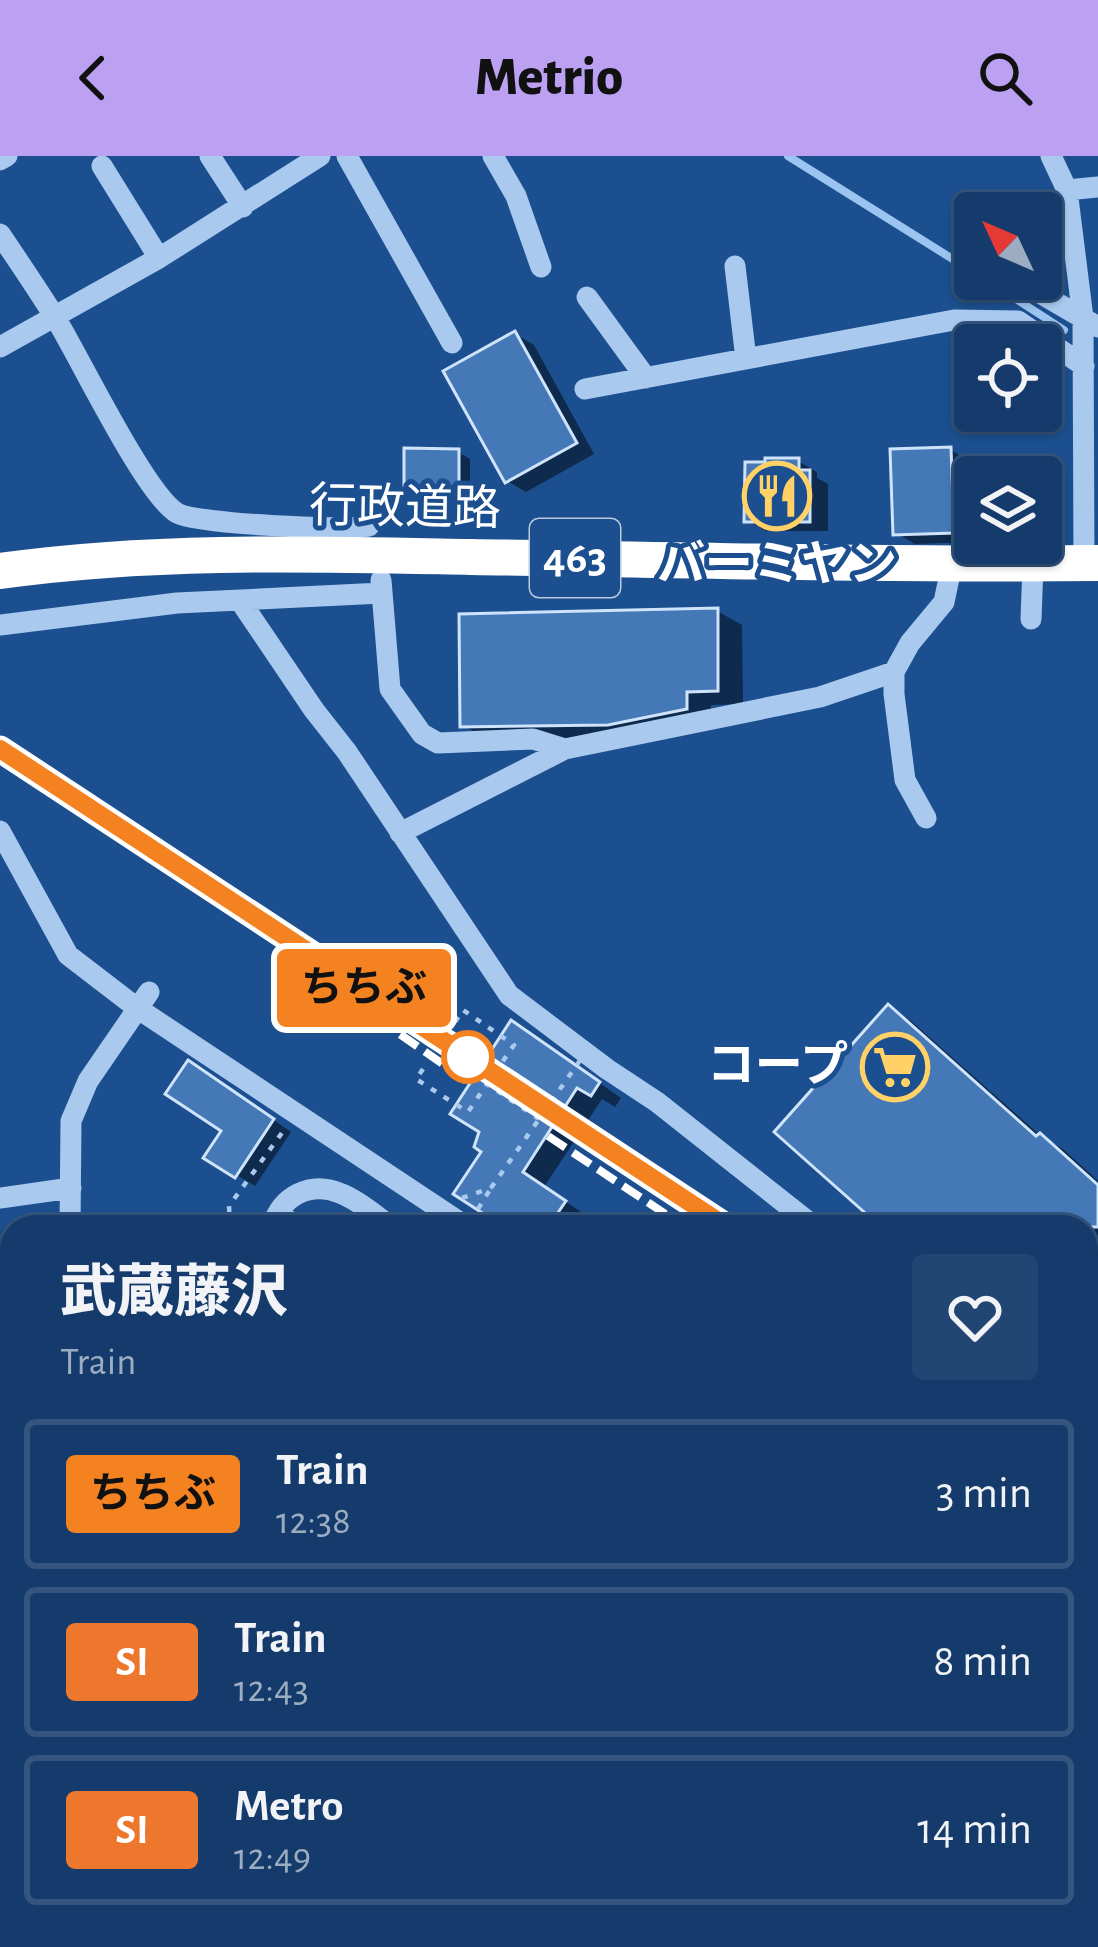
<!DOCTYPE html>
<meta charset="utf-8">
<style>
body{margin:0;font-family:"Alegreya Sans","Noto Sans JP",sans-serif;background:#214673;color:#f1f3f6;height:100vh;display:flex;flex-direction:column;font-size:45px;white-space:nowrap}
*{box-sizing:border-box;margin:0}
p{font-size:39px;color:#9dadc1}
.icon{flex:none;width:66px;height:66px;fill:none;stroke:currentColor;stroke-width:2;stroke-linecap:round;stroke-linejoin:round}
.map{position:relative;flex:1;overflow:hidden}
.details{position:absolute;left:0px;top:1059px;width:1098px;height:732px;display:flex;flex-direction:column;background:#143b6b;border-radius:36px 36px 0 0;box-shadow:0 3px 9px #0004,0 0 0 3px #33557e}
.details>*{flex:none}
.badge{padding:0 24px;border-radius:9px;font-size:42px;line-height:78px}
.needle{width:78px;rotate:314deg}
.fabs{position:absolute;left:954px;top:36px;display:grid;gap:24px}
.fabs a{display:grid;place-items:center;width:108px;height:108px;border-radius:12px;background:#143b6b;box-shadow:0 3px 9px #0004,0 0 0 3px #33557e;font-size:60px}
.map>.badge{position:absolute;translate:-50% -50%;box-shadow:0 0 0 6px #fff}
.round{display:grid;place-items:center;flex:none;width:126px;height:126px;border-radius:12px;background:#214673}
.overview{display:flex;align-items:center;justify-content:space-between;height:204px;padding:0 60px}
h1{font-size:57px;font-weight:800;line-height:90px}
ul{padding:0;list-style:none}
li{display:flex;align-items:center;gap:36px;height:150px;margin:0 24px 18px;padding:0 36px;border:6px solid #33557e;border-radius:12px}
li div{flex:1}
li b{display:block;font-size:45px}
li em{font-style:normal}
li .badge{min-width:132px;font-weight:700;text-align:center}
header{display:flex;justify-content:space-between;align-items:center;height:156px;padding:0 60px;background:#bca0f2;color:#111;font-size:54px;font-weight:800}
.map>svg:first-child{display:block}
</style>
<header><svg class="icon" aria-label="back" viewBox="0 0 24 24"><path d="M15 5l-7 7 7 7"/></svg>Metrio<svg class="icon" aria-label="search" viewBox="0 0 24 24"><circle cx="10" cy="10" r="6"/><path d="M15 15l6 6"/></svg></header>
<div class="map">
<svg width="1098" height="1791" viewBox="0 0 1098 1791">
<rect width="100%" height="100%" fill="#1b4f8f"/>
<!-- shadow -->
<path fill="#0007" d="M515 178 534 189 594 298 526 336 507 325Z
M951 294 969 305 972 386 915 388 896 377Z
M458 296 470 303V336H419L407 329Z
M798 305 817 316V322L828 328V375H766L747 364 768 309Z
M717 455 742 469 743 548 711 549V566L635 582 488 584 463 569Z
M889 852 911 865 1042 981 1063 993 1098 1025V1227L1086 1219V1071H886Z
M535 882 621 942 615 951 602 943 544 1031 587 1060 580 1071H502L505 1068 485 995Z
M207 918 291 976 255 1030 207 1001 225 974Z"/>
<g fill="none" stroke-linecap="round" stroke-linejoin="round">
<!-- stream -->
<path stroke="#9cc4f0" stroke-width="8" d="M788 0 975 117
M985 123 1064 174"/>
</g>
<!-- building -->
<path fill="#4478b7" stroke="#cfe3fa" stroke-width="3" d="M515 175 577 287 505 327 443 215Z
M951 291 954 377 893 379 890 293Z
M404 292 459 293V331H404Z
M765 302H799V314H810V366H744L745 306H765Z
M718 452V535L687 536V553L608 569 460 571 459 458Z
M888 848 1036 980 1040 977 1098 1029V1071H881L774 976Z
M511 864 600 926 591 940 577 932 523 1016 566 1045 548 1071H504L453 1038 481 996 474 991 479 976 450 958Z
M188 904 274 963 235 1022 203 1002 221 975 165 938Z"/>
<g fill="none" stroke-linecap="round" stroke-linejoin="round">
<!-- path -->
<path stroke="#a9c9ee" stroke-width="4.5" stroke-dasharray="6 9" stroke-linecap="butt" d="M462 1042 491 1032
M478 1053 491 1032
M230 1071 229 1050 284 974"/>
<!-- minor -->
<path stroke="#a9c9ee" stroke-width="21" d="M210 0 243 51
M347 0 452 187
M493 0 516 40 541 111
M1051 0 1067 34 1083 162 1084 407
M0 4 7 0
M102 10 159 102
M1067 34 1098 31
M0 78C19 106 38 134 56 163 80 202 145 338 177 357 196 368 346 375 369 370
M735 110 746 203
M1016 123 1098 171
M587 141 646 222
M0 191 159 102 320 0
M585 233 954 164 1018 165 1084 210
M381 424 390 533 422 578 438 587 533 583 565 593
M241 446 314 554 347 596 509 839 607 913 657 946 815 1071
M1031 463 1033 409
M0 469 177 447 382 437
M926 662 905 624 894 538V516L910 487 944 446 952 408
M0 675 68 799 137 852 467 1071
M400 677 565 593 820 541 894 516
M0 1042 71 1032
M273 1066 283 1062 303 1071
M70 1071 71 965 88 925 149 836
M272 1071C281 1040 310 1024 342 1038 360 1045 377 1061 392 1071
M0 1227 12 1223
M1086 1278 1098 1286
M1086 1355 1098 1354
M1086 1488 1098 1503
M0 1623 12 1622
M1086 1677 1098 1693
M1086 1745 1098 1744
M86 1779V1791
M268 1779V1791
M780 1779V1791
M573 1791 578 1779"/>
<!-- major -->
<path stroke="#f0f6ff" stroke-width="30" d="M0 1440H12"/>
<!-- highway -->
<path stroke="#fff" stroke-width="36" d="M0 415C156 393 315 398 471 401 680 404 889 409 1098 407"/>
<!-- rail -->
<path stroke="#fff" stroke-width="8" stroke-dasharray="21 9" stroke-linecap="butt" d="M0 593 477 907
M351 844 467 925
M560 961 727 1071
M548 980 685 1071
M1086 1307 1098 1315"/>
<!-- path-bridge -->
<path stroke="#a9c9ee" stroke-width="4.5" stroke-dasharray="6 9" stroke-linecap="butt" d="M455 866 463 854 514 889 487 928
M423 913 416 923 468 956 487 928 539 963
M491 1032 581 903 605 919
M434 1071 449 1047"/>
</g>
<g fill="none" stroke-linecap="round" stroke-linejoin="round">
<defs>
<path id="line" d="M0 593 727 1071"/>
</defs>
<!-- line casing -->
<use href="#line" stroke="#fff" stroke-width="27"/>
<!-- line -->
<use href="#line" stroke="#f58220" stroke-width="18"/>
</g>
<!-- icons -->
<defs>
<symbol id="restaurant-ring" viewBox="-11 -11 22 22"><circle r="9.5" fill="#1b4f8f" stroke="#ffd166" stroke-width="1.5"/><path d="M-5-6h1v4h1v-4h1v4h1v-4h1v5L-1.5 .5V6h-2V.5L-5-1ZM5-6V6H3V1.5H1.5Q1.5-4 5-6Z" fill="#ffd166"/></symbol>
<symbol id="supermarket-ring" viewBox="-11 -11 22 22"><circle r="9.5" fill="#1b4f8f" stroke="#ffd166" stroke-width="1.5"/><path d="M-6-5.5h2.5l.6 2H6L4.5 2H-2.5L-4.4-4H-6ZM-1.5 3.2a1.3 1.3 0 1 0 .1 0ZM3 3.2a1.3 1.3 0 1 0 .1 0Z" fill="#ffd166"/></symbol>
</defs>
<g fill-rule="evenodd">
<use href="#restaurant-ring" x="739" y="302" width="76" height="76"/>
<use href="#supermarket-ring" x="857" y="873" width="76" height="76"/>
</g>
<!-- markers -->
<circle fill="#fff" stroke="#f58220" stroke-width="6" cx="468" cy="901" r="24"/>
<g text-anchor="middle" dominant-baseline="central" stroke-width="10" stroke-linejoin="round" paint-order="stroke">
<!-- shield labels -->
<rect fill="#1b4f8f" stroke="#bbcadd" stroke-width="3" x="530" y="363" width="90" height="78" rx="9"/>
<g font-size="45" font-weight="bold" fill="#fff">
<text x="575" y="402">463</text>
</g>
<!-- street labels -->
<g font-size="48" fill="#fff" stroke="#1b4f8f">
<text transform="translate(405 353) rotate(1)">行政道路</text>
</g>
<!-- poi labels -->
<g font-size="48" font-weight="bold" fill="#fff" stroke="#1b4f8f">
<text x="777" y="410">バーミヤン</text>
<text x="848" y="911" text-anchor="end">コープ</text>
</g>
</g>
</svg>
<div class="fabs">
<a><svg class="needle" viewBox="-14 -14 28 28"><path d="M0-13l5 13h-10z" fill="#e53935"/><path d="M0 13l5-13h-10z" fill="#9dadc1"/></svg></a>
<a><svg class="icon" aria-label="locate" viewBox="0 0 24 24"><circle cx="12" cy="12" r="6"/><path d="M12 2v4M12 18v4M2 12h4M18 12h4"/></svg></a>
<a><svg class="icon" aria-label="layers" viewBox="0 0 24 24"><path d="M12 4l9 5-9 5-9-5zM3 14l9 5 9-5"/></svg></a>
</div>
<b class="badge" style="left:364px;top:832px;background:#f58220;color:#111">ちちぶ</b>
<section class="details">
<div class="overview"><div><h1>武蔵藤沢</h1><p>Train</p></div><a class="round"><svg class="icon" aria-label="heart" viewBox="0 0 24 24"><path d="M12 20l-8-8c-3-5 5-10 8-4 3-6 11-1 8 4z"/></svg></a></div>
<ul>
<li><span class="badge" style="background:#f58220;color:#111">ちちぶ</span><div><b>Train</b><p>12:38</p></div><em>3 min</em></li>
<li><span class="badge" style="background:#ed772d;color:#fff">SI</span><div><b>Train</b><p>12:43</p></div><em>8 min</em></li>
<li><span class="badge" style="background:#ed772d;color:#fff">SI</span><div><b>Metro</b><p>12:49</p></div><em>14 min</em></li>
</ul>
</section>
</div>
